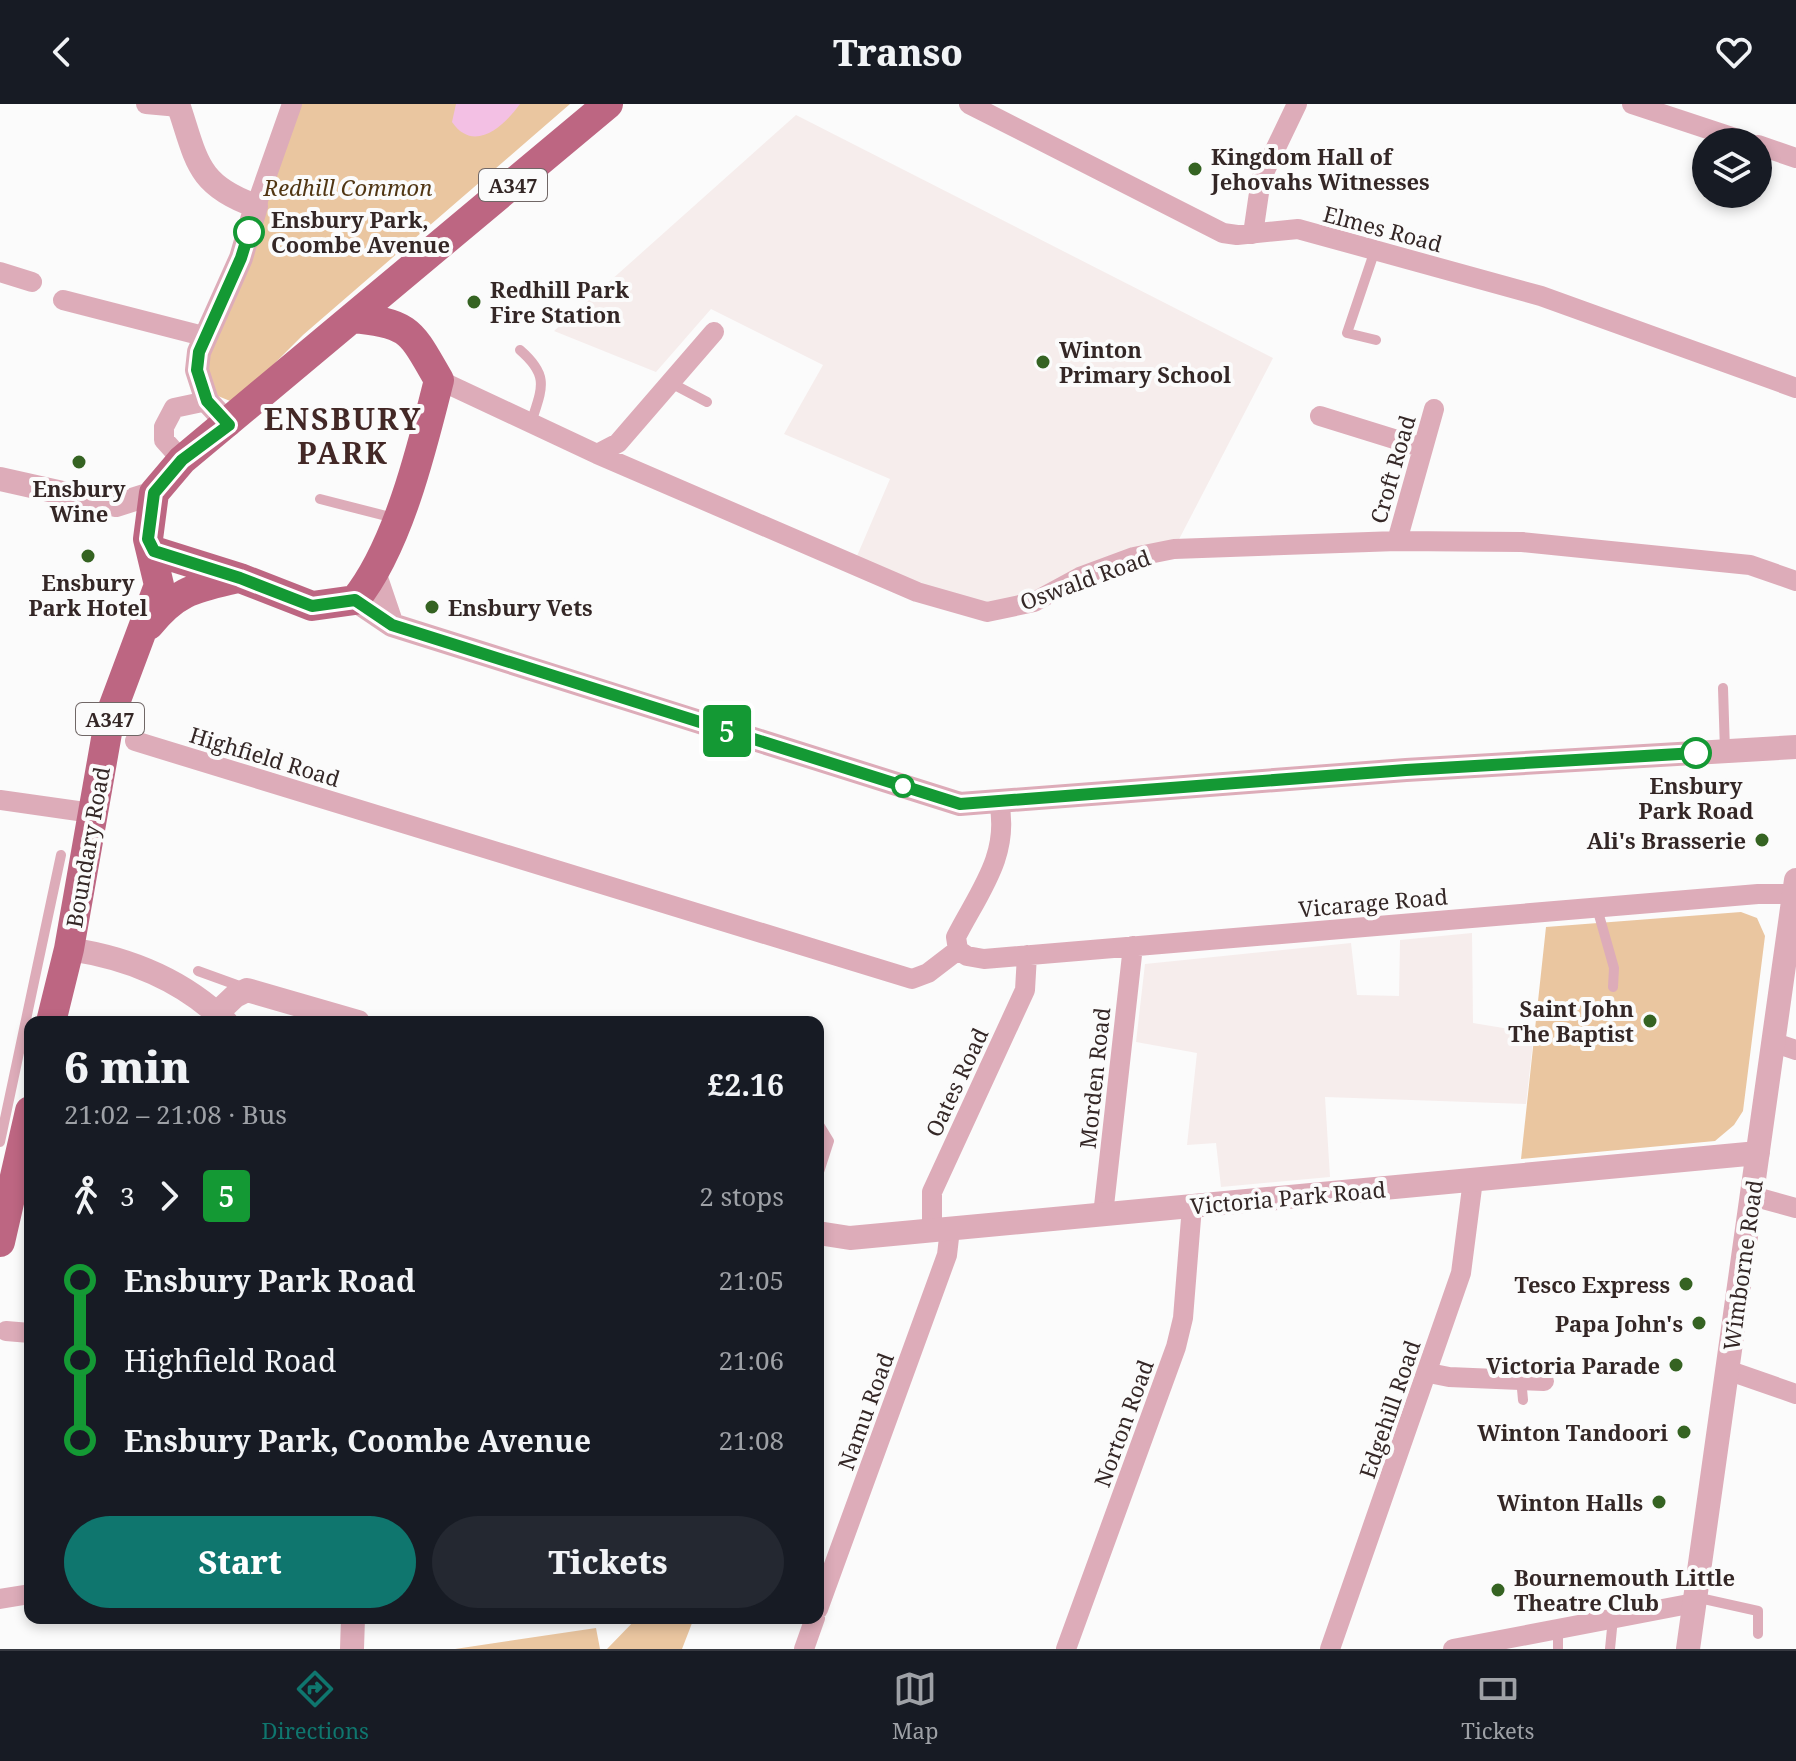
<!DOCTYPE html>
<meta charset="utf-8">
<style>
body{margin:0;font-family:"Noto Serif",serif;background:#242831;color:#f1f3f6;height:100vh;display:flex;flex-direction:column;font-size:30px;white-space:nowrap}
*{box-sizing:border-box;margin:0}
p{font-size:26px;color:#9ea1a6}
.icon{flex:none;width:44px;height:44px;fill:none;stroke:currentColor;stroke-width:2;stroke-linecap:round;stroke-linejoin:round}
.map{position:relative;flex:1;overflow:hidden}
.side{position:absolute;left:24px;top:912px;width:800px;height:608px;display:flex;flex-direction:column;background:#171b24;border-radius:16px;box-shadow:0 4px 12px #0003}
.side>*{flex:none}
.badge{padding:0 16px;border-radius:6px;font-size:28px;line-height:52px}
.tools{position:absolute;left:1692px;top:24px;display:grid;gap:16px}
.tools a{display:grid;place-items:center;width:80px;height:80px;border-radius:50%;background:#171b24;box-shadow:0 4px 12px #0003;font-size:40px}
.map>.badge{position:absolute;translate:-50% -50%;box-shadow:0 0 0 4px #fff}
.legs{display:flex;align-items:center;gap:12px;height:88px;padding:0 40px;font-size:26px}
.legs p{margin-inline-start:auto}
.headline{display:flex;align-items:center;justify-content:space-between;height:136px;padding:0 40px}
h1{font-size:44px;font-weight:800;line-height:60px}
.button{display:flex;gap:16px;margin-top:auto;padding:16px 40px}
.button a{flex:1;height:92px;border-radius:48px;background:#0f766e;color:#fff;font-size:32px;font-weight:800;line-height:92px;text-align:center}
.button a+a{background:#242831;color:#f1f3f6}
ul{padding:0 40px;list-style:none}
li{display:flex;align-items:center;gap:28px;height:80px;font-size:30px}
li i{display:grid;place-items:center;width:12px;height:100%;margin:0 10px;background:currentColor}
li i::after{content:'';width:20px;height:20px;margin:-10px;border:6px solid;border-radius:50%;background:#171b24}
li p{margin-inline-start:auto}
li:first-child i{background:linear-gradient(#0000 50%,currentColor 0)}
li:last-child i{background:linear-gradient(currentColor 50%,#0000 0)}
header{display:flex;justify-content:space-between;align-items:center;height:104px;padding:0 40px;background:#171b24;font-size:36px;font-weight:800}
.dock{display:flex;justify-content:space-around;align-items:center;height:112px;border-top:2px solid #363941;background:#171b24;font-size:22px;color:#9ea1a6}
.dock a{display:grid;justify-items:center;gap:4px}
.dock .active{color:#0f766e}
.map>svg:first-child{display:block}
</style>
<header><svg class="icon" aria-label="back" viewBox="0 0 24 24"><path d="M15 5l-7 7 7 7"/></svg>Transo<svg class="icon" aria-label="heart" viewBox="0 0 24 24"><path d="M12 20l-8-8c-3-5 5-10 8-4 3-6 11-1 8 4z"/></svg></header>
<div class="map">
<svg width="1796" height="1545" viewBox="0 0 1796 1545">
<rect width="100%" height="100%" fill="#fbfbfb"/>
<!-- built -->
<path fill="#f6edec" d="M796 11 1273 254 1174 445 987 508 854 459 890 375 784 330 823 261 711 205 656 268 554 227Z
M1472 829 1473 919 1534 929 1526 1000 1325 993 1330 1073 1221 1083 1216 1039 1187 1041 1197 949 1136 938 1145 860 1351 839 1357 891 1399 892 1400 836Z"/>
<!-- green -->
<path fill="#eac6a0" d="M292 0H570L303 231 235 299 213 290 199 248Z
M1741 808 1757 814 1765 832 1743 1007 1734 1021 1715 1037 1521 1055 1546 823Z
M637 1514H694L682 1545H607Z
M596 1524 600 1545H455Z"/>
<!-- water -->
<path fill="#f3c0e4" d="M456 0H520C504 22 474 50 452 18Z"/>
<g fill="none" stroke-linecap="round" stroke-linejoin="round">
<!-- service -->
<path stroke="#ddacb9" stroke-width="10" d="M1375 146 1347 229 1376 236
M520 246C550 272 542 284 531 319
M671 279 707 298
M320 395 394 414
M1723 584 1725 647
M1597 804 1614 864 1613 883
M198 867 245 884
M818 1019 829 1037 818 1071
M0 1038 61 751
M1521 1274 1523 1296
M1695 1493 1758 1507V1530
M1558 1545V1525
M1610 1545 1613 1514"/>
<!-- minor -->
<path stroke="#ddacb9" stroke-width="20" d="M146 0 179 3
M969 0 1223 129 1237 131 1298 125 1541 192 1796 284
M1632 0 1747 38
M1758 41 1796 54
M256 102 292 0
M1253 130 1261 75 1297 0
M0 168 32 178
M63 196 207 233
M439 276 597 350 917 488 987 508 1034 498 1080 473 1134 453 1174 445 1397 437 1522 438 1750 461 1796 477
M1320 312 1423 344
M597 350 618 339 714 228
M182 356 164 336V323L174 304 207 297
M1397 437 1434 305
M135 637 912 875 928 869 958 846 956 833C979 788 1010 751 999 699
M0 696 92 709
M958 846 967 852 984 855 1758 790H1794
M1775 939 1796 946
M1752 1092 1796 1104
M1103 1111 1133 842
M932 1126V1088L1025 886 1027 851
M6 1227 30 1229
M1727 1266 1796 1290
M1429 1269 1449 1273 1544 1277
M0 1495 30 1490
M818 1505 947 1151 950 1125
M804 1545 815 1514
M1066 1545 1176 1243 1183 1214 1192 1102
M1330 1545 1461 1169 1473 1076
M1453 1545 1694 1499"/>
<!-- tertiary -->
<path stroke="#ddacb9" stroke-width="24" d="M178 0C197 56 196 81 256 102L241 154 199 248 197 266 207 297 229 321
M0 375 116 401 154 389
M375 471 392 521
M355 496 392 521 960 700 1406 666 1796 643
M69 845C129 854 182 875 226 918
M217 909 235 892 247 886 358 918
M818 1129 850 1134 1758 1049
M352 1545 353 1514
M1688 1545 1796 776"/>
<!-- primary -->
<path stroke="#bd6682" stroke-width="30" d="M154 447 240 474 312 502 355 496C398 443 422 344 439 276 411 228 411 219 352 214
M149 521C177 486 196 484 238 474
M51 918 69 845 110 612 159 481 148 435 154 389 182 356 608 0
M0 1138 30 1007"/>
</g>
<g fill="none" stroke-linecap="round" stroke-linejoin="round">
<defs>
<path id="line-1" d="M249 128 241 154 199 248 197 266 207 297 229 321 182 356 154 389 148 435 154 447 240 474 312 502 355 496 392 521 960 700 1406 666 1696 649"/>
</defs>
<!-- line-1 casing -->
<use href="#line-1" stroke="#fff" stroke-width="18"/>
<!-- line-1 -->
<use href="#line-1" stroke="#149934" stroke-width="12"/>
</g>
<!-- markers -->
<g fill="#356322" stroke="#fbfbfb" stroke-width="3">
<circle cx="1195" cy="65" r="8"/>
<circle cx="474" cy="198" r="8"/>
<circle cx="1043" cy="258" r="8"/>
<circle cx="79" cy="358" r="8"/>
<circle cx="88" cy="452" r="8"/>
<circle cx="432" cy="503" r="8"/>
<circle cx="1762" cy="736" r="8"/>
<circle cx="1650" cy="917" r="8"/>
<circle cx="1686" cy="1180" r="8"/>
<circle cx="1699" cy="1219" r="8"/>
<circle cx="1676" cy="1261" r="8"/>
<circle cx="1684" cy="1328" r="8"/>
<circle cx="1659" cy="1398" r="8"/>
<circle cx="1498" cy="1486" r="8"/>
</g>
<g fill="#fff" stroke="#149934" stroke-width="4">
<circle cx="249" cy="128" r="14"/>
<circle cx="1696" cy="649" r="14"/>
<circle cx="903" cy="682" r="10"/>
</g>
<g text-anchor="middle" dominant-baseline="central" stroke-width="8" stroke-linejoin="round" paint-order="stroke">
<!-- shield labels -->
<g fill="#fbfbfb" stroke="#706766" stroke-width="2">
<rect x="479" y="65" width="68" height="32" rx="6"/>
<rect x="76" y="599" width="68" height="32" rx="6"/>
</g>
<g font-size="20" font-weight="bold" fill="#342726">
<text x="513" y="81">A347</text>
<text x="110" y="615">A347</text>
</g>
<!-- poi labels -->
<g font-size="22" font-weight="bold" fill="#342726" stroke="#fbfbfb" text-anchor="end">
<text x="1211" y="52" text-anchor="start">Kingdom Hall of<tspan x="1211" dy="25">Jehovahs Witnesses</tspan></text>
<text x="490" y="185" text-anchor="start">Redhill Park<tspan x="490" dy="25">Fire Station</tspan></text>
<text x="1059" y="245" text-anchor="start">Winton<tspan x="1059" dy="25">Primary School</tspan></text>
<text x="79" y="384" text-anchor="middle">Ensbury<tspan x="79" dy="25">Wine</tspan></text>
<text x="88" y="478" text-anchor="middle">Ensbury<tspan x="88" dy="25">Park Hotel</tspan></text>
<text x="448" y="503" text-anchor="start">Ensbury Vets</text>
<text x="1746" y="736">Ali's Brasserie</text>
<text x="1634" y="904">Saint John<tspan x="1634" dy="25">The Baptist</tspan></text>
<text x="1670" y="1180">Tesco Express</text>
<text x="1683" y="1219">Papa John's</text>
<text x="1660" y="1261">Victoria Parade</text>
<text x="1668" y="1328">Winton Tandoori</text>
<text x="1643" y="1398">Winton Halls</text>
<text x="1514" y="1473" text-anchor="start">Bournemouth Little<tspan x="1514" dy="25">Theatre Club</tspan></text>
</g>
<!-- park labels -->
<g font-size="22" font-style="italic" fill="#513613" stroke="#fbfbfb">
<text x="348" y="83">Redhill Common</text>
</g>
<!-- stop labels -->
<g font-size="22" font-weight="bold" fill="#342726" stroke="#fbfbfb" text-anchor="start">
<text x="271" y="115">Ensbury Park,<tspan x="271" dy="25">Coombe Avenue</tspan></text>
<text x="1696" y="681" text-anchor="middle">Ensbury<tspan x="1696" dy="25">Park Road</tspan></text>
</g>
<!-- street labels -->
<g font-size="22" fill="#342726" stroke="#fbfbfb">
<text transform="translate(1383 124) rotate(15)">Elmes Road</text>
<text transform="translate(1392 365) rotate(-74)">Croft Road</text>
<text transform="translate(1085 475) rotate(-20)">Oswald Road</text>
<text transform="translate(265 652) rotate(17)">Highfield Road</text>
<text transform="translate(87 743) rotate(-80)">Boundary Road</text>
<text transform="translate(1373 798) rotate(-5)">Vicarage Road</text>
<text transform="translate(1094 974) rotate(-84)">Morden Road</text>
<text transform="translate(956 978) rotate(-65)">Oates Road</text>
<text transform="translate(1288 1093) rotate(-5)">Victoria Park Road</text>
<text transform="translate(1742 1161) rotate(-82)">Wimborne Road</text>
<text transform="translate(1389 1305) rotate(-71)">Edgehill Road</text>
<text transform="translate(865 1307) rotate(-70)">Namu Road</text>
<text transform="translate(1123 1319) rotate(-70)">Norton Road</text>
</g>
<!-- district labels -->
<g font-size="30" font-weight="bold" letter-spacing="2" fill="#432826" stroke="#fbfbfb">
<text x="343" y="314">ENSBURY<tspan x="343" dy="34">PARK</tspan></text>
</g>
</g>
</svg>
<div class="tools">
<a><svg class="icon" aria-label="layers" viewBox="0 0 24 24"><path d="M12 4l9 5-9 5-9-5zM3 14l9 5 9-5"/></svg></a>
</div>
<b class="badge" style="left:727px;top:627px;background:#149934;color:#fff">5</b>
<section class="side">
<div class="headline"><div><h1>6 min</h1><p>21:02 – 21:08 · Bus</p></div><b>£2.16</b></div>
<div class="legs"><svg class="icon" aria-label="walk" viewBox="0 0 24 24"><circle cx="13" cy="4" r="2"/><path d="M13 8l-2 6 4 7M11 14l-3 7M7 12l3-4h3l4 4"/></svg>3<svg class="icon" aria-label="forward" viewBox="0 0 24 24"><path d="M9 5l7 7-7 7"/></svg><b class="badge" style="background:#149934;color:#fff">5</b><p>2 stops</p></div>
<ul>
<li><i style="color:#149934"></i><b>Ensbury Park Road</b><p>21:05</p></li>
<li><i style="color:#149934"></i><span>Highfield Road</span><p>21:06</p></li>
<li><i style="color:#149934"></i><b>Ensbury Park, Coombe Avenue</b><p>21:08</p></li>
</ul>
<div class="button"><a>Start</a><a>Tickets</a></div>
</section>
</div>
<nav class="dock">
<a class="active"><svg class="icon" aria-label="directions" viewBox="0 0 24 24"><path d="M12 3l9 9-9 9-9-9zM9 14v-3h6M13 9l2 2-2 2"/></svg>Directions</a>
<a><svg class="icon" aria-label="map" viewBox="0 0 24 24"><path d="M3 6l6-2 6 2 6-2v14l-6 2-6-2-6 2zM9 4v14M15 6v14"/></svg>Map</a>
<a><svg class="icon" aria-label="tickets" viewBox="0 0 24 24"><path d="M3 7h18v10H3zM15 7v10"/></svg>Tickets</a>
</nav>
